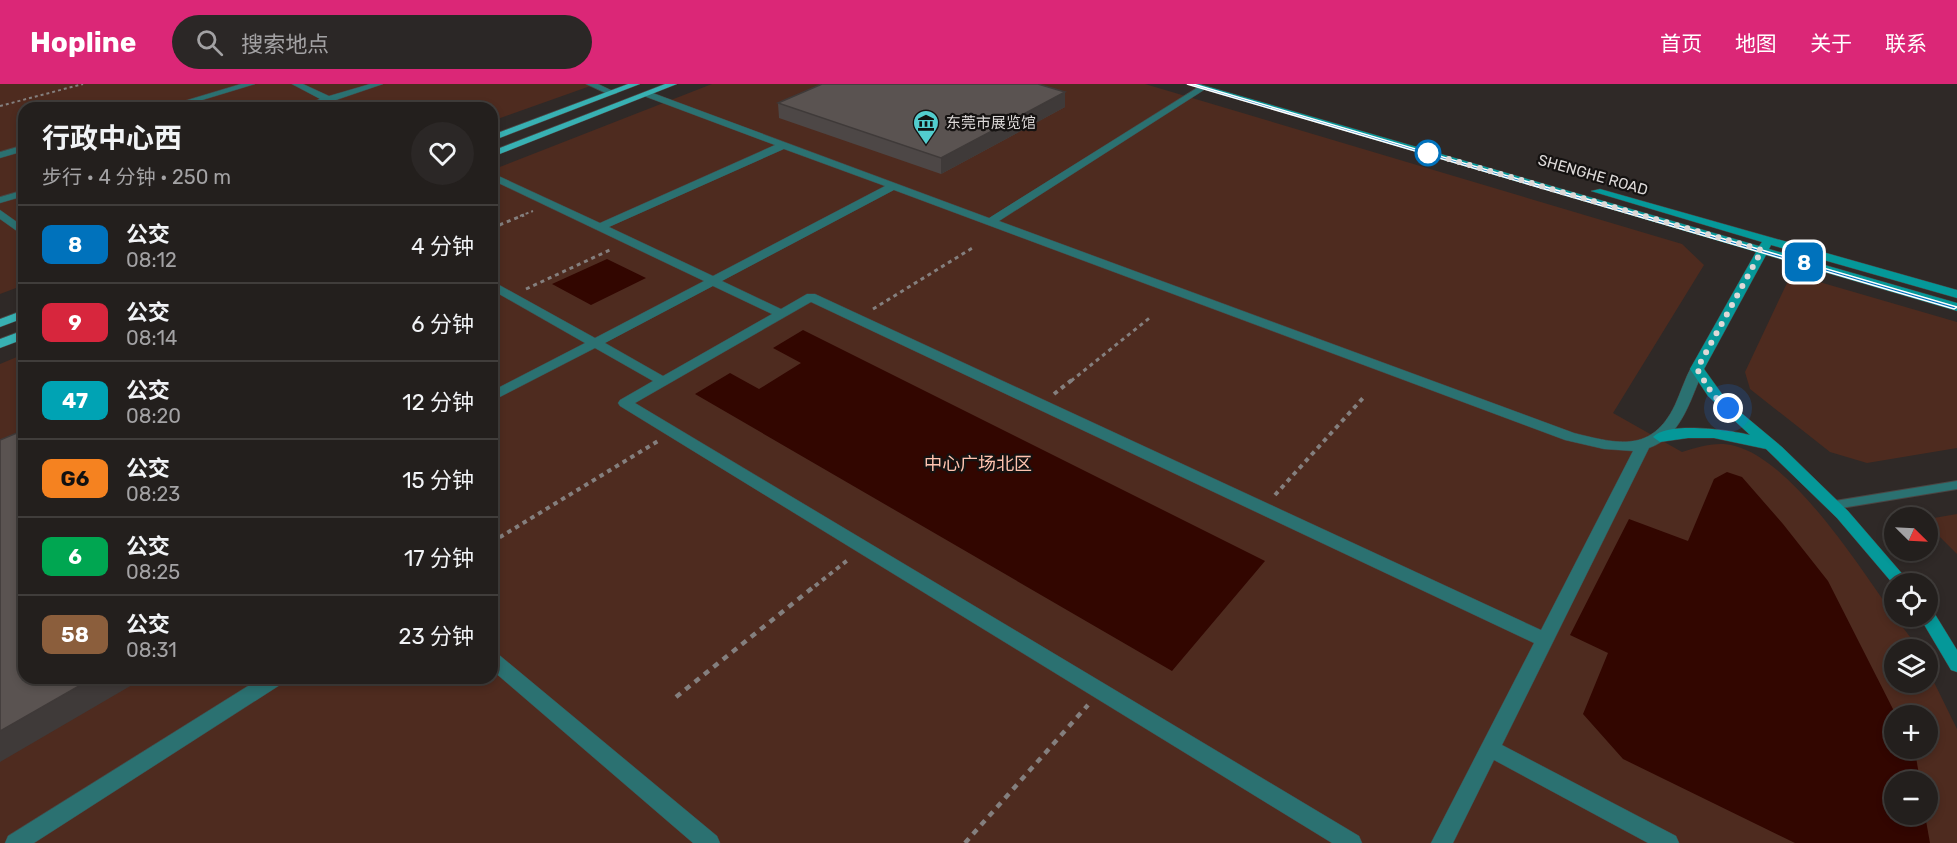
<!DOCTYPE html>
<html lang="zh">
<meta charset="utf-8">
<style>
body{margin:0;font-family:Rubik,"Noto Sans SC",sans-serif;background:#2b2726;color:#f1f3f6;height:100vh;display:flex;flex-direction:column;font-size:22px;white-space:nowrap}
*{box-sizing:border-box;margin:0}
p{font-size:20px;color:#a3a2a4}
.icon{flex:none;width:33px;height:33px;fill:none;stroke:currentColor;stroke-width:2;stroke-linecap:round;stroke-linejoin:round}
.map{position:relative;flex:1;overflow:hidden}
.drawer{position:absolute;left:18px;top:18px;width:480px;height:582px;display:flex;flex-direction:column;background:#231f1d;border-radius:18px;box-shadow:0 3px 9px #0003,0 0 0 2px #403d3b}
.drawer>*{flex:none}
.badge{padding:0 12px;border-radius:9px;font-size:21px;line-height:39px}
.needle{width:39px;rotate:114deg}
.buttons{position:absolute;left:1884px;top:423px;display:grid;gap:12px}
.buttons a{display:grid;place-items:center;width:54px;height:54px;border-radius:50%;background:#231f1d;box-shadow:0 3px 9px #0003,0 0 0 2px #403d3b;font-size:30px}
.you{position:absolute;width:30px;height:30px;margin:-15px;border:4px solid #fff;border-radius:50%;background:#1a73e8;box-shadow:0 0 0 9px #1a73e833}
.map>.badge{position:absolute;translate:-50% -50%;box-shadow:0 0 0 3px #fff}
.round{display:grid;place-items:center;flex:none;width:63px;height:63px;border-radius:32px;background:#2b2726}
.summary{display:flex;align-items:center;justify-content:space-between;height:102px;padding:0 24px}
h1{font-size:28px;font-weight:700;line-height:45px}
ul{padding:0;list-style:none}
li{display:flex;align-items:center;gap:18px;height:78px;padding:0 24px;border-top:2px solid #403d3b}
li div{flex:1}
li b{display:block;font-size:22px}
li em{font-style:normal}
li .badge{min-width:66px;font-weight:700;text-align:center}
header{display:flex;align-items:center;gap:36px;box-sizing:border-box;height:84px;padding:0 30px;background:#db2777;color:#fff}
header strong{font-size:28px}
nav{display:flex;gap:33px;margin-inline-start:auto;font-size:21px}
.search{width:420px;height:54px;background:#2b2726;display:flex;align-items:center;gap:15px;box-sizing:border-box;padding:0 21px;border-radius:33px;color:#a3a2a4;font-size:22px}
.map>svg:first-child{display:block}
</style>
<header>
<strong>Hopline</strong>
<div class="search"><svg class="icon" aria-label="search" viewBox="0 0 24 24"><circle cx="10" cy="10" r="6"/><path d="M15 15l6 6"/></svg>搜索地点</div>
<nav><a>首页</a><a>地图</a><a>关于</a><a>联系</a></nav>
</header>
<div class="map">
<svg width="1957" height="759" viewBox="0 0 1957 759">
<rect width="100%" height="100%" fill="#2f2927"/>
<!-- green -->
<path fill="#4e2b1f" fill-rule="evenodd" d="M0 0H596L492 37V24H24V201L0 210Z
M712 0H1145L1682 160 1704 181 1613 329 1682 368C1700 363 1716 357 1735 362 1793 377 1861 485 1895 533 1902 543 1911 553 1918 565L1894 566V598H1928V586L1957 645V759H0V280L24 270V594H492V86ZM1894 632H1928V664H1894ZM1894 698H1928V730H1894Z
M1816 197 1957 238V364L1867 379 1830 368 1750 305 1745 288 1787 199Z
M1957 430V470L1928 441V435Z"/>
<!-- water -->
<path fill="#320600" d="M607 175 646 194 591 221 552 200Z
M803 246 1265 477 1172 587 695 310 730 289 759 305 801 279 773 264Z
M1727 388 1742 393 1783 440 1828 497 1896 631 1894 664 1912 665 1916 673 1920 697 1894 698V730L1925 731 1930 759H1795L1623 675 1583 630 1608 569 1570 551 1629 435 1688 457 1714 395Z"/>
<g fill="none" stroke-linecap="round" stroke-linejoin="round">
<defs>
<path id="lane" d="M1957 397V405L1835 425 1829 421 1835 417Z"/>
<path id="street" d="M241 0H255L176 24H161Z
M292 0H303L329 12 370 0H383L336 16 351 24H339L328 19 310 24H296L320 15Z
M586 0H598L617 9 610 11Z
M1200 2 1207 4 999 137 1574 349C1618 360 1652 369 1675 321 1681 308 1685 294 1692 282L1697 281 1704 285C1691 313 1682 353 1649 364L1502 661 1676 752 1679 759H1648L1494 676 1453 759H1431L1534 559 811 218 635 319 1359 752 1362 759H1332L620 322 618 319 620 316 653 297 595 264 492 317V307L585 259 492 206V197L595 254 704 197 492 96V89L600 139 775 61 644 12V8H650L989 134ZM784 65 885 102 713 192 609 143ZM894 106 1565 356 1604 365 1633 367 1541 546 815 210H807L781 225 722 197ZM713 202 772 230 663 292 605 259Z
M374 21 383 22 385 24H369Z
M24 61V67L0 74V68Z
M24 106V112L0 119V113Z
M0 126 24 143V152L0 135Z
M492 568 498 570 717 752 720 759H693L492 586Z
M261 594H285L283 599 34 759H5L8 752Z"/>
<path id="secondary" d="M1186 0H1199L1759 162 1762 158 1591 107 1600 105 1957 206V214L1771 161 1769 165 1957 219V227L1766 171 1704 285 1727 317 1782 363 1848 427 1911 500 1894 501 1837 434 1766 365 1714 354H1688L1660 358 1653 353C1667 337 1731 346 1750 351L1708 312 1690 285 1756 168Z
M1928 526 1933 527 1957 566V588L1951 586 1919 532H1928Z"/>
<path id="primary" d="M628 0H640L492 57V51Z
M665 0H677L492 73V67Z
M24 226V234L0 243V235Z
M24 246V255L0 264V255Z"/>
</defs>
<!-- lane casing -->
<use href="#lane" stroke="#4b4543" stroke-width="2"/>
<!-- street casing -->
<use href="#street" stroke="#4b4543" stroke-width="1"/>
<!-- secondary casing -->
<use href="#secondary" stroke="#4b4543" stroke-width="1"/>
<!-- primary casing -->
<use href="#primary" stroke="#4b4543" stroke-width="1"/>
<!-- path-far3 -->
<path stroke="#847f7e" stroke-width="2" stroke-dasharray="3 3" stroke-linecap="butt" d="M0 22 83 0
M520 132 533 127"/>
<!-- path-far2 -->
<path stroke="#847f7e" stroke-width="3" stroke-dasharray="4 4" stroke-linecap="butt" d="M492 144 524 131
M526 205 612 165
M873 225 974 163
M1071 297 1152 232"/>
<!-- path-far1 -->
<path stroke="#847f7e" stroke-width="4" stroke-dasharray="4.5 4.5" stroke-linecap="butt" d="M1054 310 1073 295
M1275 411 1363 314
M492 458 658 357
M815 502 849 475"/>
<!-- path -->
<path stroke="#847f7e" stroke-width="4.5" stroke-dasharray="6 6" stroke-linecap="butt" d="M676 613 816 501
M965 759 1088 621"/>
<!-- lane -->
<use href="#lane" fill="#2b7171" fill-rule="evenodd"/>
<!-- street -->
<use href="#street" fill="#2b7171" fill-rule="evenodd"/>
<!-- secondary -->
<use href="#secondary" fill="#059899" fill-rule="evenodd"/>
<!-- primary -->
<use href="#primary" fill="#38b1b3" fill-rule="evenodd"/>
</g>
<!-- wall -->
<path fill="#4d4746" d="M778 19 1065 23 941 90 779 34Z"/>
<!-- shaded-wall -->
<path fill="#3f3a39" d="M1065 8V23L941 90V74Z
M93 594H144L0 678V647Z"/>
<!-- building -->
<path fill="#5a5351" stroke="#3f3a39" stroke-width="1.5" d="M822 0H1038L1065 8 941 74 778 19Z
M24 346V594H93L0 647V356Z"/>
<!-- line -->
<path fill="#0072bc" stroke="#fff" stroke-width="1.5" d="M1187 0H1193L1957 223 1954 225Z"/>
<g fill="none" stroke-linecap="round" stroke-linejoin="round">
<!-- walk -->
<path stroke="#ddd9d8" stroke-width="6" stroke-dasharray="0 10.8" d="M1428 69 1762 166 1697 285 1713 311 1728 324"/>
</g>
<!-- icons -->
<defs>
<symbol id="museum-pin" viewBox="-11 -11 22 30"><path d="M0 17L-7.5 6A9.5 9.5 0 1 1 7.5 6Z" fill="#52cdce" stroke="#151211"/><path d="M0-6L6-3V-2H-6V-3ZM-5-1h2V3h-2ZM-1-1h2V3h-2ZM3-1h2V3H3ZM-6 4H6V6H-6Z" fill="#111"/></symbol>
</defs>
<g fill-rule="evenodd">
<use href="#museum-pin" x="911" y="24" width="30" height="40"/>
</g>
<!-- markers -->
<circle fill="#fff" stroke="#0072bc" stroke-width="3" cx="1428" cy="69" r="12"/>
<g text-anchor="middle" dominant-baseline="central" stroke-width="4.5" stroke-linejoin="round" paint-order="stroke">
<!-- far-poi labels -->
<g font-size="15" fill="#ddd9d8" stroke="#151211" text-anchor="start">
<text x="946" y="39">东莞市展览馆</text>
</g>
<!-- far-street labels -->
<g font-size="15" fill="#ddd9d8" stroke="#151211">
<text transform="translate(1593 91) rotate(16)">SHENGHE ROAD</text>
</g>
<!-- park labels -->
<g font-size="18" fill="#ffc3af" stroke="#151211">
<text x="978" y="380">中心广场北区</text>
</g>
</g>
</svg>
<div class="buttons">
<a><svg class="needle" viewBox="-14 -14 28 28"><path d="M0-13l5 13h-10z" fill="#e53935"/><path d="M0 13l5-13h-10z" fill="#a3a2a4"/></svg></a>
<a><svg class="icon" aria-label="locate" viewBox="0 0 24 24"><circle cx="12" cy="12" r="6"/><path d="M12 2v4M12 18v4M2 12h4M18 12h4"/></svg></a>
<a><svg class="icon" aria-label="layers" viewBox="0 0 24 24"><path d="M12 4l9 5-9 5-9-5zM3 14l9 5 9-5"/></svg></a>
<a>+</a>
<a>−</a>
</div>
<div class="you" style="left:1728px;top:324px"></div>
<b class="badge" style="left:1804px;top:178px;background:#0072bc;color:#fff">8</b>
<section class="drawer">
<div class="summary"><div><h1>行政中心西</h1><p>步行 · 4 分钟 · 250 m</p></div><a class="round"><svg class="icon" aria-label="heart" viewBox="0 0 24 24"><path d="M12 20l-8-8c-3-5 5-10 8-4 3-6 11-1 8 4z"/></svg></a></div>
<ul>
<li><span class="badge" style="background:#0072bc;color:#fff">8</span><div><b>公交</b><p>08:12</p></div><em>4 分钟</em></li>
<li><span class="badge" style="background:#d7263d;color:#fff">9</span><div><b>公交</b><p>08:14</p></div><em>6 分钟</em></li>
<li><span class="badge" style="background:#00a3b4;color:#fff">47</span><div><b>公交</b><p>08:20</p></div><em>12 分钟</em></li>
<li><span class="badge" style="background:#f58220;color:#111">G6</span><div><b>公交</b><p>08:23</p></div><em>15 分钟</em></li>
<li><span class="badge" style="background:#00a651;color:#fff">6</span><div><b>公交</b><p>08:25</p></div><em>17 分钟</em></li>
<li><span class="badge" style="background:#8b5e3c;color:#fff">58</span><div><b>公交</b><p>08:31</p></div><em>23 分钟</em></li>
</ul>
</section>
</div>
